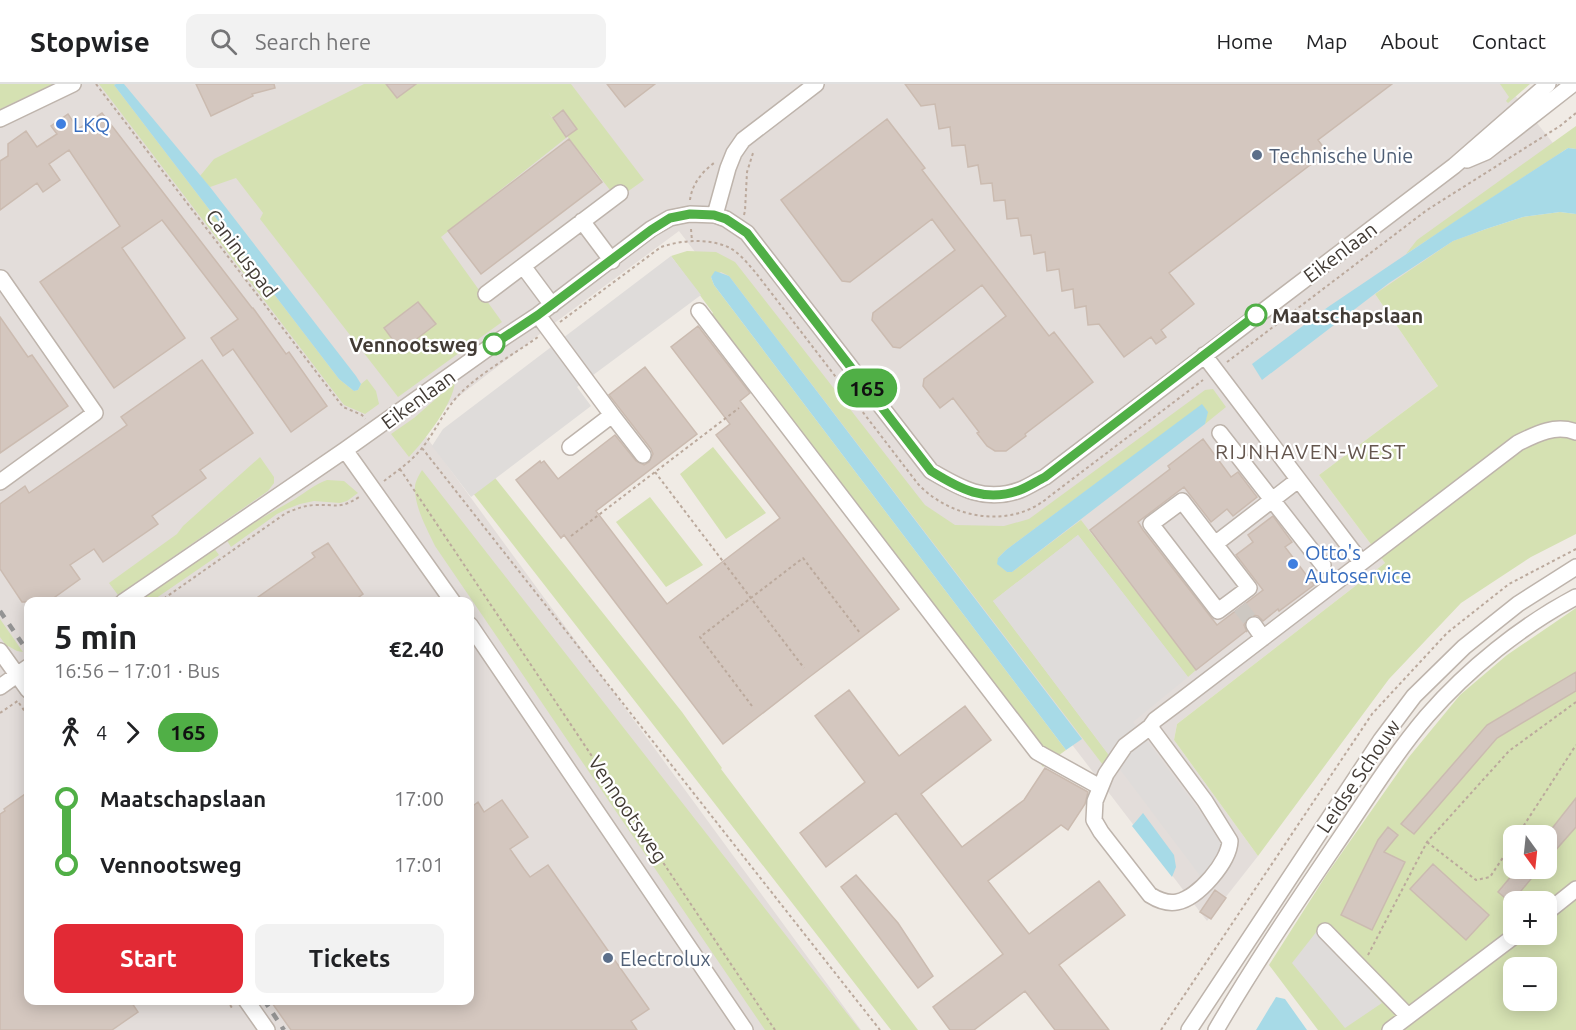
<!DOCTYPE html>
<meta charset="utf-8">
<style>
body{margin:0;font-family:Ubuntu,sans-serif;background:#f2f2f2;color:#202124;height:100vh;display:flex;flex-direction:column;font-size:22px;white-space:nowrap}
*{box-sizing:border-box;margin:0}
p{font-size:20px;color:#757577}
.icon{flex:none;width:33px;height:33px;fill:none;stroke:currentColor;stroke-width:2;stroke-linecap:round;stroke-linejoin:round}
.map{position:relative;flex:1;overflow:hidden}
.drawer{position:absolute;left:24px;top:513px;width:450px;height:408px;display:flex;flex-direction:column;background:#fff;border-radius:12px;box-shadow:0 3px 15px #0003}
.drawer>*{flex:none}
.badge{padding:0 12px;border-radius:20px;font-size:21px;line-height:39px}
.needle{width:39px;rotate:165deg}
.tools{position:absolute;left:1503px;top:741px;display:grid;gap:12px}
.tools a{display:grid;place-items:center;width:54px;height:54px;border-radius:12px;background:#fff;box-shadow:0 3px 15px #0003;font-size:30px}
.map>.badge{position:absolute;translate:-50% -50%;box-shadow:0 0 0 3px #fff}
.legs{display:flex;align-items:center;gap:9px;height:66px;padding:0 30px;font-size:20px}
.legs p{margin-inline-start:auto}
.overview{display:flex;align-items:center;justify-content:space-between;height:102px;padding:0 30px}
h1{font-size:33px;font-weight:700;line-height:45px}
.cta{display:flex;gap:12px;margin-top:auto;padding:12px 30px}
.cta a{flex:1;height:69px;border-radius:12px;background:#e22a35;color:#fff;font-size:24px;font-weight:700;line-height:69px;text-align:center}
.cta a+a{background:#f2f2f2;color:#202124}
ul{padding:0 30px;list-style:none}
li{display:flex;align-items:center;gap:21px;height:66px;font-size:22px}
li i{display:grid;place-items:center;width:9px;height:100%;margin:0 8px;background:currentColor}
li i::after{content:'';width:15px;height:15px;margin:-8px;border:4px solid;border-radius:50%;background:#fff}
li p{margin-inline-start:auto}
li:first-child i{background:linear-gradient(#0000 50%,currentColor 0)}
li:last-child i{background:linear-gradient(currentColor 50%,#0000 0)}
header{display:flex;align-items:center;gap:36px;box-sizing:border-box;height:84px;padding:0 30px;background:#fff;border-bottom:2px solid #e0e0e0}
header strong{font-size:28px}
nav{display:flex;gap:33px;margin-inline-start:auto;font-size:21px}
.search{width:420px;height:54px;background:#f2f2f2;display:flex;align-items:center;gap:15px;box-sizing:border-box;padding:0 21px;border-radius:12px;color:#757577;font-size:22px}
.map>svg:first-child{display:block}
</style>
<header>
<strong>Stopwise</strong>
<div class="search"><svg class="icon" aria-label="search" viewBox="0 0 24 24"><circle cx="10" cy="10" r="6"/><path d="M15 15l6 6"/></svg>Search here</div>
<nav><a>Home</a><a>Map</a><a>About</a><a>Contact</a></nav>
</header>
<div class="map">
<svg width="1576" height="946" viewBox="0 0 1576 946">
<rect width="100%" height="100%" fill="#f0ebe5"/>
<!-- industrial -->
<path fill="#e3ddda" fill-rule="evenodd" d="M0 0H1506L1576 88 1375 210 1438 302 1319 391 1385 479 1177 640 1174 656 1258 772 1207 837 679 147 549 243 419 343 861 946H0ZM28 518H470V916H28Z"/>
<!-- green -->
<path fill="#d5e1b2" fill-rule="evenodd" d="M0 0H53L0 25Z
M99 0H116L114 1 339 295 354 307 358 306 361 300 367 295 376 307 379 320 365 330 344 321Z
M364 0H571L644 96 627 108 614 111 548 28 566 54 441 153 502 238 398 313 260 135 263 129 236 94 210 103 200 92 214 75Z
M1500 0H1530L1508 19 1506 17 1509 13Z
M1576 42V65L1568 64 1406 170 1417 156Z
M1560 128 1576 130V450L1531 473 1461 519 1389 595 1258 772 1174 656 1177 640 1385 479 1319 391 1438 302 1375 210 1453 157 1486 145 1523 133Z
M687 167 716 168 735 178 925 421 955 441 1004 442 1029 435 1205 306 1213 305 1226 323 1205 340 1207 328 1202 321 1006 466 998 474V480L1007 488H1012L1081 436 1196 586 1188 593 1078 451 993 517 1111 674 1103 681 729 192 721 188 711 193 714 201 1066 666 1043 683 704 237 713 229 671 172Z
M455 298C453 320 425 356 409 373L391 350 414 334Z
M468 360 682 628 722 684 721 685 918 946H891L444 372Z
M713 363 766 429 726 455 680 390Z
M260 373 274 393V399L268 407 118 511 109 499 177 450 183 442Z
M422 386 860 946H765L435 462C427 445 414 422 415 403 415 398 419 391 422 386Z
M327 396 344 397 358 409 347 417 340 419 314 417 300 420 287 425 277 430 231 463 226 455C249 441 272 428 295 415 306 408 315 400 327 396Z
M650 413 703 481 666 503 616 438Z
M214 464 219 471 152 517 137 518Z
M1576 524V946H1318L1269 881 1327 790 1409 673 1460 611 1507 571ZM1514 752H1546V784H1514ZM1514 818H1546V850H1514ZM1514 884H1546V916H1514Z
M0 535 23 568 17 567 8 562 7 563 0 553Z"/>
<!-- parking -->
<path fill="#dfdcda" d="M671 172 701 211 577 303 591 322 471 413 432 362 443 345Z
M1078 451 1188 593 1133 638 1233 772 1204 797 993 517Z
M1317 847 1382 919 1345 944 1292 879Z"/>
<!-- water -->
<path fill="#a7dae7" d="M116 0H124L210 103 356 292 361 300 358 306 354 307 339 295 114 1Z
M1568 64 1576 65V130L1560 128 1523 133 1486 145 1453 157 1389 199 1262 296 1252 280 1328 223 1454 138Z
M715 187 729 192 1082 655 1066 666 714 201 711 193Z
M1202 320 1208 328 1205 340 1012 488H1007L997 480 998 474 1006 466Z
M1143 729 1174 771 1176 783 1172 793 1132 742Z
M1276 913 1285 915 1307 946H1256Z"/>
<!-- building -->
<path fill="#d4c7bf" stroke="#cbbbb0" stroke-width="1.5" d="M196 0H274L275 4 252 10 253 12 211 32Z
M386 0H416L397 14Z
M607 0H655L625 23Z
M905 0H1392L1318 56 1327 68 1169 189 1194 220 1161 246 1166 253 1156 260 1151 253 1124 273 1099 240 1088 241 1086 222 1075 224 1073 205 1062 207 1059 185 1047 187 1045 168 1034 170 1031 151 1021 152 1018 134 1007 135 1005 116 994 117 992 99 981 100 978 81 968 83 965 61 952 62 950 43 939 45 935 20 921 22Z
M563 26 577 45 566 53 553 34Z
M102 29 252 224H253L286 270 289 268 327 322 291 348 233 265 223 272 211 254 238 235 162 136 122 164 185 254 114 304 40 198 120 142 69 66 49 80 60 96 43 108 37 99 0 126V77L8 72V60L26 47 37 63 57 50 51 42 68 30 78 45Z
M887 35 925 84 922 86 1049 252 1054 248 1093 298 1025 350 1026 352 1006 367H995L987 362 977 349 979 348 953 314 940 324 923 302 924 295 1006 232 982 201 900 264 893 263 872 236 873 229 955 166 932 135 850 198 842 197 781 116Z
M569 55 602 98 481 190 448 147Z
M418 218 436 240 401 267 384 244Z
M0 233 28 273 32 271 68 322 0 369Z
M698 242 750 309 740 317 899 525 808 594 723 660 564 451 561 454 516 396 540 377 541 379 544 377 558 395 615 351 636 377 644 381 649 378 653 370 651 365 609 311 645 283 697 350 596 427 667 520 780 434 716 351 730 340 671 263Z
M202 276 253 349 200 386 206 394 152 432 158 440 103 478 94 465 70 481 80 495 48 518H22L0 485V420L25 402 29 409 127 341 121 333Z
M1203 355 1231 393 1238 388 1257 413 1233 432 1227 425 1211 438 1184 403 1138 438 1143 446 1217 541 1263 506 1236 471 1253 458 1248 451 1273 432 1292 458 1285 463 1314 501 1279 527 1278 525 1263 537 1258 532 1253 531 1248 533 1244 541 1247 548 1246 547 1196 586 1090 446 1170 385 1168 382Z
M328 459 363 510 352 518H251L315 473 312 469Z
M1576 588V607L1497 654 1414 750 1401 740 1487 641Z
M849 606 899 672 965 622 991 656 921 710 962 763 1024 716 1045 684 1088 708 1085 720 1068 746 1061 741 988 797 1029 850 1099 797 1125 831 1059 881 1109 946H1055L1025 907 974 946H950L933 923 1003 870 896 729 826 783 800 749 865 698 815 632Z
M28 708V916H130L138 928 112 946H0V730L5 727 4 725Z
M1576 714V743L1546 777V752Z
M502 716 528 753 510 765 524 785 530 793 548 781 649 925 631 937 637 946H291L270 916H470V724L478 718 484 728Z
M1388 743 1398 751 1384 768 1405 778 1372 846 1341 831 1378 756Z
M1433 780 1489 831 1466 856 1410 805Z
M1518 784H1540L1511 819 1498 808Z
M856 791 898 839 933 892 918 904 841 803Z
M1215 806 1226 814 1211 835 1200 828Z"/>
<g fill="none" stroke-linecap="round" stroke-linejoin="round">
<!-- minor-tunnel -->
<path stroke="#cdc8c2" stroke-width="15" stroke-dasharray="15 8" stroke-linecap="butt" d="M1240 523 1254 541"/>
<defs>
<path id="minor" d="M0 35 73 0
M1467 76 1486 68 1573 0
M715 131 728 84 734 69 743 56 816 0
M582 137 612 177
M523 182 552 221
M0 195 1 194 95 329 0 398
M486 210 620 109
M699 227 1037 668 1100 703
M538 231 612 331 570 363
M1204 271 1361 478
M612 331 643 371
M1220 349 1323 481
M345 366 453 518
M1215 460 1182 417 1151 440 1218 527 1249 504 1215 460 1298 396
M123 518 345 366 494 260 538 231 651 145 670 134 690 130 715 131 726 135 747 149 931 387C960 404 985 419 1020 406 1028 403 1037 397 1045 393L1454 82 1548 0
M470 541 745 946
M1254 541 1263 554
M0 567 28 606
M0 603 28 583
M1150 643 1205 717 1230 757C1229 778 1198 814 1177 818 1167 820 1158 816 1150 811L1101 748 1094 736 1095 717 1106 690 1125 662 1150 643 1155 636 1183 615 1518 359C1536 350 1555 340 1576 348
M1546 829 1576 805
M1325 847 1408 932
M246 916 267 946
M1189 946 1381 656 1414 612 1464 563 1518 520 1576 483
M1216 946C1252 884 1292 825 1332 766 1363 721 1392 673 1427 632 1468 585 1521 542 1576 513
M1390 946 1517 850"/>
</defs>
<!-- minor casing -->
<use href="#minor" stroke="#beb4ac" stroke-width="18"/>
<!-- path -->
<path stroke="#bba99c" stroke-width="2" stroke-dasharray="3 3" stroke-linecap="butt" d="M96 0 343 323 362 331 365 335
M690 116C692 100 702 88 714 79
M744 131 745 127 747 88 753 69
M691 145 692 157
M560 238 661 163C682 156 707 154 728 163 739 168 748 180 756 189L918 400C946 430 996 443 1034 423 1040 420 1045 416 1050 412L1203 296
M1227 278 1427 126 1560 42 1576 29
M422 364 880 946
M400 385 775 946
M655 388 804 584
M384 397C397 387 412 377 422 364 435 348 443 329 456 314 476 291 513 271 538 253
M571 452 739 324
M159 518 286 429C296 425 305 421 316 421 336 420 339 426 359 413
M19 619 28 632
M752 622 700 553 803 474 860 549
M0 629 19 616
M1517 752 1576 661
M1427 758 1476 796 1490 793 1514 757
M1368 871 1427 758 1509 667 1576 618
M227 916 232 924
M1161 946 1372 630 1447 549 1509 500 1576 465"/>
<!-- minor -->
<use href="#minor" stroke="#fff" stroke-width="15"/>
<!-- rail -->
<path stroke="#949494" stroke-width="4.5" stroke-dasharray="8 8" stroke-linecap="butt" d="M0 527 28 568
M264 916 284 946"/>
</g>
<g fill="none" stroke-linecap="round" stroke-linejoin="round">
<defs>
<path id="line-1" d="M494 260 538 231 651 146 670 134 690 130 714 131 726 135 747 149 931 387C960 405 985 419 1020 406 1028 403 1037 397 1045 393L1256 231"/>
</defs>
<!-- line-1 casing -->
<use href="#line-1" stroke="#fff" stroke-width="14"/>
<!-- line-1 -->
<use href="#line-1" stroke="#50af46" stroke-width="9"/>
</g>
<!-- markers -->
<g fill="#3f7fe0" stroke="#fff" stroke-width="2">
<circle cx="61" cy="40" r="6"/>
<circle cx="1293" cy="480" r="6"/>
</g>
<g fill="#5c6f8a" stroke="#fff" stroke-width="2">
<circle cx="1257" cy="71" r="6"/>
<circle cx="608" cy="874" r="6"/>
</g>
<g fill="#fff" stroke="#50af46" stroke-width="3">
<circle cx="1256" cy="231" r="10"/>
<circle cx="494" cy="260" r="10"/>
</g>
<g text-anchor="middle" dominant-baseline="central" stroke-width="4.5" stroke-linejoin="round" paint-order="stroke">
<!-- shop labels -->
<g font-size="20" fill="#366cbe" stroke="#fff" text-anchor="start">
<text x="73" y="40">LKQ</text>
<text x="1305" y="468">Otto's<tspan x="1305" dy="23">Autoservice</tspan></text>
</g>
<!-- service labels -->
<g font-size="20" fill="#4e5e75" stroke="#fff" text-anchor="start">
<text x="1269" y="71">Technische Unie</text>
<text x="620" y="874">Electrolux</text>
</g>
<!-- street labels -->
<g font-size="20" fill="#423b35" stroke="#fff">
<text transform="translate(1340 168) rotate(-37)">Eikenlaan</text>
<text transform="translate(242 169) rotate(53)">Caninuspad</text>
<text transform="translate(418 315) rotate(-36)">Eikenlaan</text>
<text transform="translate(1358 692) rotate(-56)">Leidse Schouw</text>
<text transform="translate(628 725) rotate(56)">Vennootsweg</text>
</g>
<!-- stop labels -->
<g font-size="20" font-weight="bold" fill="#423b35" stroke="#fff" text-anchor="start">
<text x="1272" y="231">Maatschapslaan</text>
<text x="478" y="260" text-anchor="end">Vennootsweg</text>
</g>
<!-- neighbourhood labels -->
<g font-size="21" letter-spacing="1.5" fill="#64564e" stroke="#fff">
<text x="1311" y="367">RIJNHAVEN-WEST</text>
</g>
</g>
</svg>
<div class="tools">
<a><svg class="needle" viewBox="-14 -14 28 28"><path d="M0-13l5 13h-10z" fill="#e53935"/><path d="M0 13l5-13h-10z" fill="#757577"/></svg></a>
<a>+</a>
<a>−</a>
</div>
<b class="badge" style="left:867px;top:304px;background:#50af46;color:#111">165</b>
<section class="drawer">
<div class="overview"><div><h1>5 min</h1><p>16:56 – 17:01 · Bus</p></div><b>€2.40</b></div>
<div class="legs"><svg class="icon" aria-label="walk" viewBox="0 0 24 24"><circle cx="13" cy="4" r="2"/><path d="M13 8l-2 6 4 7M11 14l-3 7M7 12l3-4h3l4 4"/></svg>4<svg class="icon" aria-label="forward" viewBox="0 0 24 24"><path d="M9 5l7 7-7 7"/></svg><b class="badge" style="background:#50af46;color:#111">165</b></div>
<ul>
<li><i style="color:#50af46"></i><b>Maatschapslaan</b><p>17:00</p></li>
<li><i style="color:#50af46"></i><b>Vennootsweg</b><p>17:01</p></li>
</ul>
<div class="cta"><a>Start</a><a>Tickets</a></div>
</section>
</div>
